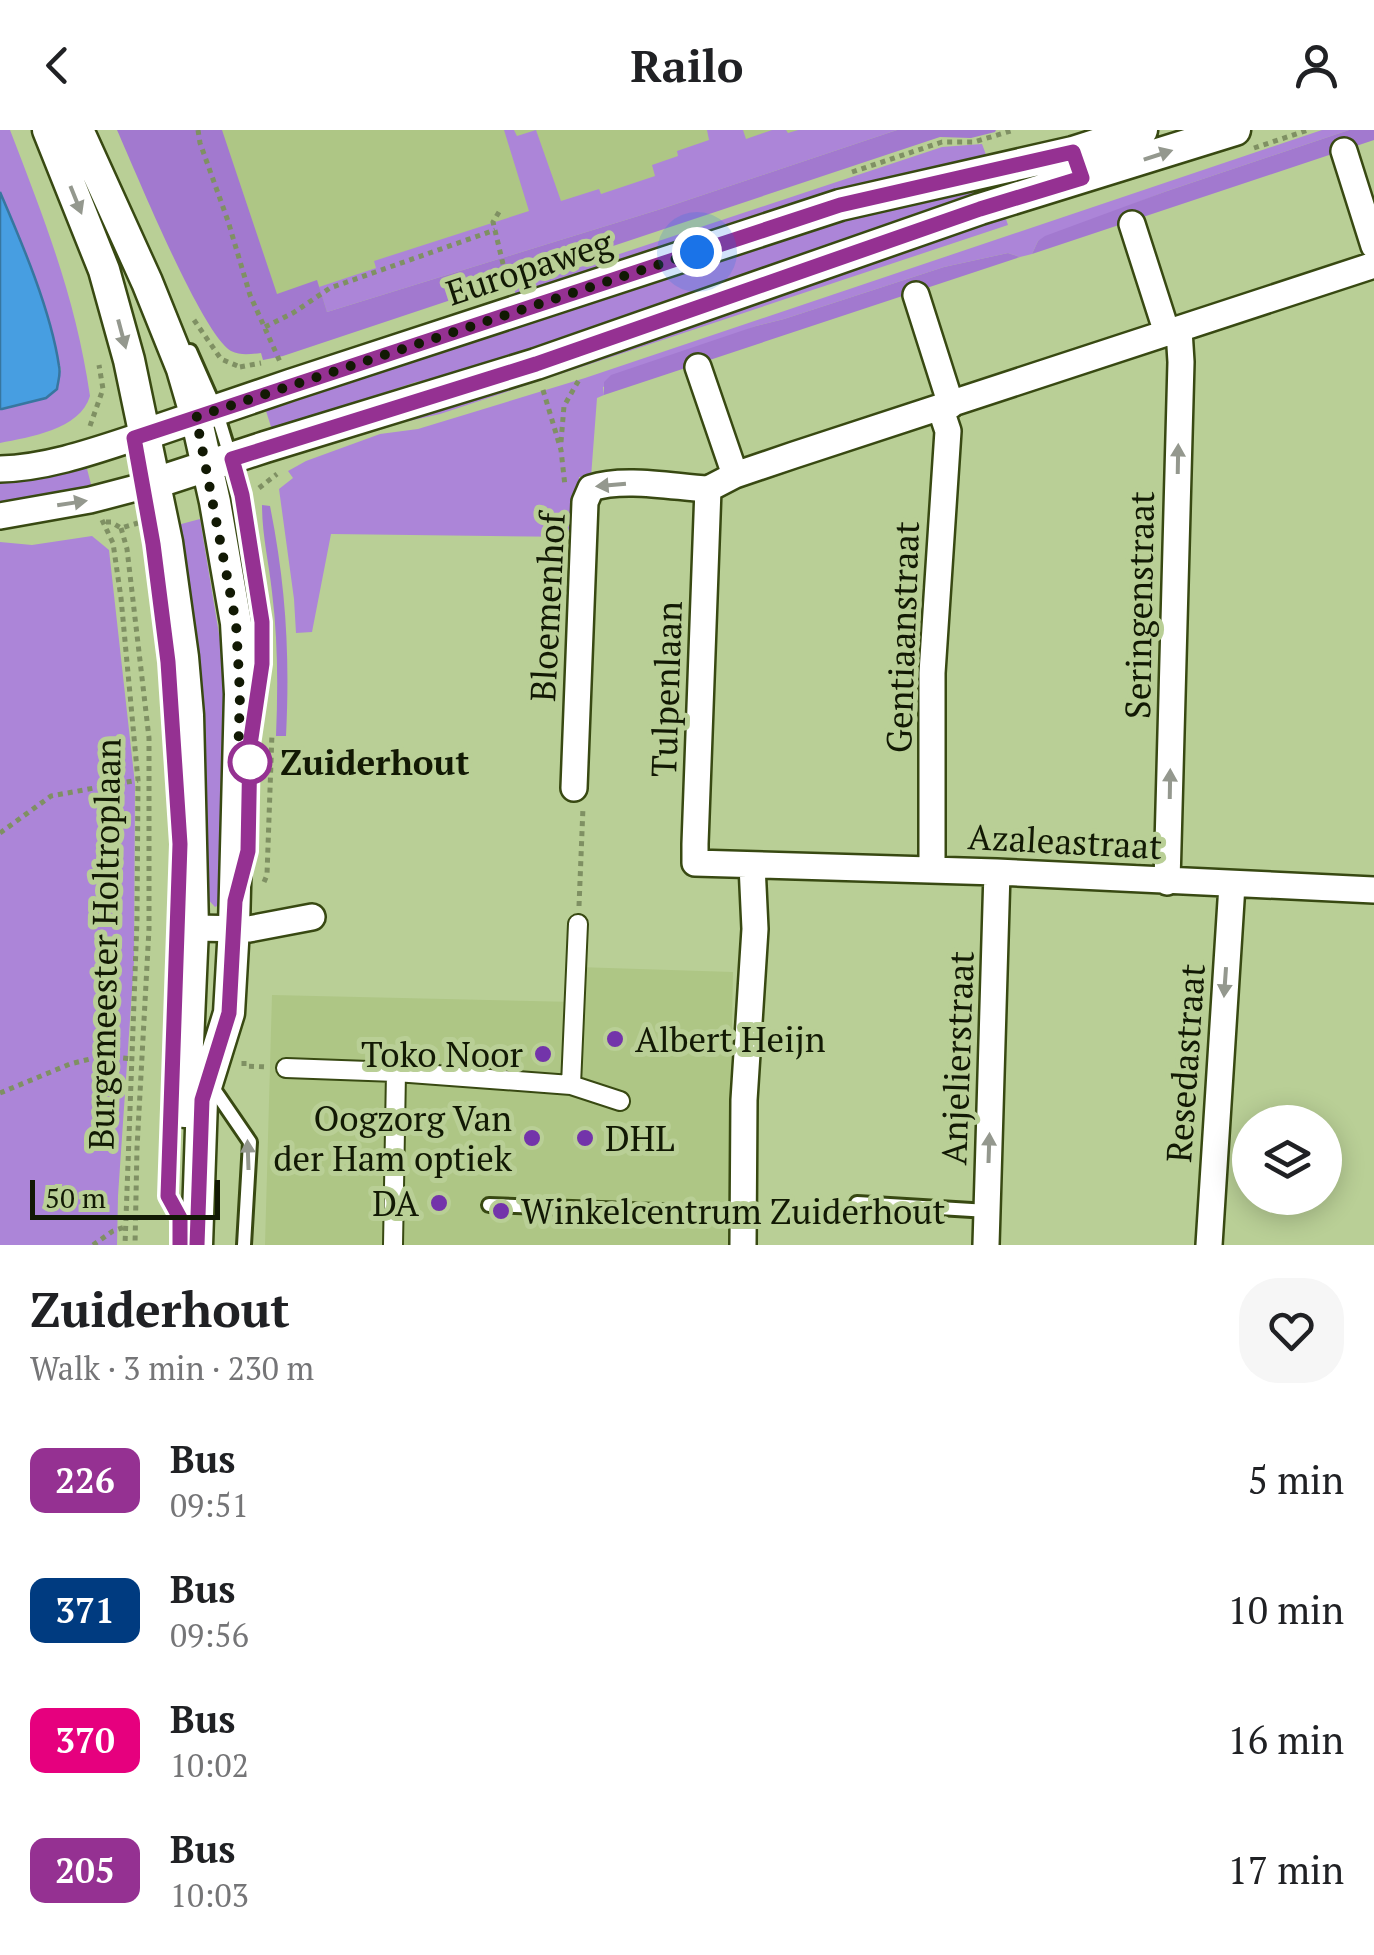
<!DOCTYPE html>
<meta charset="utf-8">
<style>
body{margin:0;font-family:"PT Serif",serif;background:#f6f6f6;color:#202124;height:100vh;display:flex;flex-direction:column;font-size:38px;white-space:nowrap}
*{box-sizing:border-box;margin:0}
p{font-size:32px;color:#757577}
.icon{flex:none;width:55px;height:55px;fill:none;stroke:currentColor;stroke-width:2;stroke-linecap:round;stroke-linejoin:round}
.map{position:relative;height:1115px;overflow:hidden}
.details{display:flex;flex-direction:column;background:#fff;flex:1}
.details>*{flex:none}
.badge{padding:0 20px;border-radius:15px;font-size:35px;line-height:65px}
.tools{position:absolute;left:1232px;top:975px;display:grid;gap:20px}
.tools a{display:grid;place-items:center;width:110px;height:110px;border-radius:50%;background:#fff;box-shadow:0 5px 25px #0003;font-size:50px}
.scale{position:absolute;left:30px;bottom:25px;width:190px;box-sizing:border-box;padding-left:10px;border:5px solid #121904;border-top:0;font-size:28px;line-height:35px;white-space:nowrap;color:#121904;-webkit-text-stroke:8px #b9cf96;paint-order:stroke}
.you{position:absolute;width:50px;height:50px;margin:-25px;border:8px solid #fff;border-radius:50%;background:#1a73e8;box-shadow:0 0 0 15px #1a73e833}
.map>.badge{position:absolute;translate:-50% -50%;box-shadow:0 0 0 5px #fff}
.round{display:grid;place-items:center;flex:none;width:105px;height:105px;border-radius:40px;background:#f6f6f6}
.overview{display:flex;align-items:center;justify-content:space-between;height:170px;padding:0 30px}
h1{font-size:48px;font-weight:700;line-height:75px}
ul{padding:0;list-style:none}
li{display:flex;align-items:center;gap:30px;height:130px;padding:0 30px}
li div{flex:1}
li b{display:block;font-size:38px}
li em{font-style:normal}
li .badge{min-width:110px;font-weight:700;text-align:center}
header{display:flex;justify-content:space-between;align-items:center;height:130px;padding:0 30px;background:#fff;font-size:45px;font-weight:700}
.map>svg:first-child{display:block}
</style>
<header><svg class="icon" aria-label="back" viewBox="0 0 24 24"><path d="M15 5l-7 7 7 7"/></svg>Railo<svg class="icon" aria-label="person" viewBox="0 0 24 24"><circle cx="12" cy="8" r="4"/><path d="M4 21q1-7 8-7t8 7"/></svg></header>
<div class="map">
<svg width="1374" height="1115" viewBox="0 0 1374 1115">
<rect width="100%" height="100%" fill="#b9cf96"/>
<!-- built -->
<path fill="#aec685" d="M206 0H894L269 199Z
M577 837 733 842 728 1115H265L272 865 576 872Z"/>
<!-- green -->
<path fill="#ac85d8" d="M0 0H10C45 91 76 169 90 266 80 300 29 307 0 313V279L46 268 61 240 47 189 18 104 0 62Z
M504 0H514L517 6 536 0 561 71 599 59 601 64 655 46 652 35 678 26 677 21 709 10 707 0H743L746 9 772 0H786L788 3 798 0H897L661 79 327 182 319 157 376 138 374 131 529 81Z
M1322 0H1349L1167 61 1038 111 1032 124 1020 127 1008 123 944 137 784 189 756 196 603 257 604 265 597 268 591 347H579L578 407 331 404 312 502 296 503 294 469 279 359 293 348 288 341 306 331 380 304 418 299 585 248Z
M982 14 988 30 518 172 514 159 942 17Z
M994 49 997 61 724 152 665 182 502 238 416 252 272 300 266 281 362 249 431 216 816 88Z
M1004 83 1008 95 440 284 400 293 398 288Z
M85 331 93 362 0 376V348Z
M200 389 224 534 227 583 223 773 215 777 204 765 170 397Z
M92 406 109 420 135 654 134 831 118 1066 117 1115H0V412L32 415Z"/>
<!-- forest -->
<path fill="#a279cf" d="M117 0H222L277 164 317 150 327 182 661 79 897 0H996L995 2 971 8 940 7 283 226 263 230 261 223C251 224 241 226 231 221 201 203 135 40 117 0Z
M1349 0H1374V10L1032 124 1038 111 1045 106 1167 61Z
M1008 123 1020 127 604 265V252L611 245 756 196 784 189 944 137Z
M262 375 270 376C286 456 290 525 286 606H276C278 558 278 510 272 462 269 433 262 405 262 375Z"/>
<!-- water -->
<path fill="#479ee1" stroke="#37769f" stroke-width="2.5" d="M0 62C22 113 51 181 59 236 61 244 58 251 57 259L46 268 2 279H0Z"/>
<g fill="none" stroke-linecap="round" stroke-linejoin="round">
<defs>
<path id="service" d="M190 221 216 280 242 365 262 491V534L253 599
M163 494 174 603
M175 883 178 773
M211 955 250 1012 244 1115
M172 973 168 1066 180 1087
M857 1073 988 1081
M489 1075 743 1084"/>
<path id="pedestrian" d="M286 938 396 942
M571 955 578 794
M393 1115 396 942 571 955 620 971"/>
<path id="minor" d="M1344 21 1374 116
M1132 94 1167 203
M1374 135 794 325 735 345 708 359 695 714V733L997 742 1374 760
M916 165 951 275
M698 237 735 345
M0 339C49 338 100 319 146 304
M0 386 90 370 155 353
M574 658 585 372 591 358C624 347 673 357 708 359
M932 740V543L948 301 940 277
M1167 752 1181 232 1179 200
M193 798 249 799 312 787
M743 1115 744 970 755 799 752 735
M986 1115 997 742
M1209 1115 1232 755"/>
<path id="tertiary" d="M48 0 104 140 129 230 167 412 183 527 188 585 193 798 185 982
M78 0 147 152 182 239 196 287 215 372 236 493 240 564 234 797 229 883 202 970 197 1115
M146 304 290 255 840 75 1073 22 1142 0
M155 353 265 317 536 234 980 79 1235 0"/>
</defs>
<!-- service casing -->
<use href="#service" stroke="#384912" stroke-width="18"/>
<!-- pedestrian casing -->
<use href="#pedestrian" stroke="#384912" stroke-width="22"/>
<!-- minor casing -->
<use href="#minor" stroke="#384912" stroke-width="30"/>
<!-- tertiary casing -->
<use href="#tertiary" stroke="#384912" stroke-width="35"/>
<!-- path -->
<path stroke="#7f9063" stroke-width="5" stroke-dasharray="5 5" stroke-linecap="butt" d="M198 0 200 13 228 91 250 165 281 234
M1254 18 1308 0
M852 42 942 12H974L1014 0
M499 82 493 92 508 155
M194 190 221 229 240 237
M265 197 293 183 330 158 495 100
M240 237 261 233
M543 260 561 320 565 356
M90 296 103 259 99 235
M561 312 564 276 580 248
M259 358 277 344
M102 390 113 413 121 468 138 650 137 790 125 1115
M106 392H111L121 398 138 393
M121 398 127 419 149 608V799L137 1018 135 1115
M0 703 51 666 138 650
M264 752 267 745 272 603
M579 776 583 677
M244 931V936L268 937
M0 963 70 934 102 926 133 929
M93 1115 113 1101 125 1097"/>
<!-- service -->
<use href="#service" stroke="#fff" stroke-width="12"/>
<!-- pedestrian -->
<use href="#pedestrian" stroke="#fff" stroke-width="18"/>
<!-- minor -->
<use href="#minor" stroke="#fff" stroke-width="25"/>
<!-- tertiary -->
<use href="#tertiary" stroke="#fff" stroke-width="30"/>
</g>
<!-- one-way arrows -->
<defs><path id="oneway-solid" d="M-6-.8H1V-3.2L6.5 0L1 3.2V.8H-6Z" transform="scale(2.5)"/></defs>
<g fill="#94988e">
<use href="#oneway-solid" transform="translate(1158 25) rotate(-18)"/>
<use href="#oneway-solid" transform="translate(76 70) rotate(68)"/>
<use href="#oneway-solid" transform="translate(122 204) rotate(75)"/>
<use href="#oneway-solid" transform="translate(1178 329) rotate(-89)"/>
<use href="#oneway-solid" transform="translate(611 355) rotate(175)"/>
<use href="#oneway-solid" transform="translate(72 373) rotate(-9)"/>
<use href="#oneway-solid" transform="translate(1170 654) rotate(-89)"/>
<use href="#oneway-solid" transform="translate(1225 852) rotate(94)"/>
<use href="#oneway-solid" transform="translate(989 1018) rotate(-88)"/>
<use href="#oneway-solid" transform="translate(248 1025) rotate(-92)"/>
</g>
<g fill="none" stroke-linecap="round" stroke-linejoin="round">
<defs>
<path id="line" d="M180 1115V1088L168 1066 180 714 168 532 153 414 134 308 840 75 1073 22 1082 48 980 79 536 234 232 329 242 365 262 492V534L250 615 248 721 235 771 229 883 202 970 197 1115"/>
</defs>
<!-- line casing -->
<use href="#line" stroke="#fff" stroke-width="22"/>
<!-- line -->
<use href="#line" stroke="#953192" stroke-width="15"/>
<!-- walk -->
<path stroke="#121904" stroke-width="10" stroke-dasharray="0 18" d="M250 632 238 630 240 564 236 493 196 287 697 122"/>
</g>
<!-- markers -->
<circle fill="#fff" stroke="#953192" stroke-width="5" cx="250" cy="632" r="20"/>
<g fill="#7334aa" stroke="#b9cf96" stroke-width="4">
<circle cx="615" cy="909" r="10"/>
<circle cx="543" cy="924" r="10"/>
<circle cx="532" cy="1008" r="10"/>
<circle cx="585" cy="1008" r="10"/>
<circle cx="439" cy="1073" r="10"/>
<circle cx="501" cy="1081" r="10"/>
</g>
<g text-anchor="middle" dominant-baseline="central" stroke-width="10" stroke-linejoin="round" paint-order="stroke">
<!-- street labels -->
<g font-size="35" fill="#121904" stroke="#b9cf96">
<text transform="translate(529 137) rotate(-18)">Europaweg</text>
<text transform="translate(1139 475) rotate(-89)">Seringenstraat</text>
<text transform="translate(547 477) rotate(-87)">Bloemenhof</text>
<text transform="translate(902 507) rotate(-88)">Gentiaanstraat</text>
<text transform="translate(666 559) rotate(-88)">Tulpenlaan</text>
<text transform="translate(1065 711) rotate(3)">Azaleastraat</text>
<text transform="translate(104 814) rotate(-89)">Burgemeester Holtroplaan</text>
<text transform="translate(957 928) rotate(-88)">Anjelierstraat</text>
<text transform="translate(1185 933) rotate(-86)">Resedastraat</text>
</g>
<!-- stop labels -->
<g font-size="35" font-weight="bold" fill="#121904" stroke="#b9cf96" text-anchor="start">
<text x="280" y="632">Zuiderhout</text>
</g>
<!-- poi labels -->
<g font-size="35" fill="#121904" stroke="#b9cf96" text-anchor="start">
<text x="635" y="909">Albert Heijn</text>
<text x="523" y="924" text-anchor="end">Toko Noor</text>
<text x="512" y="988" text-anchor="end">Oogzorg Van<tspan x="512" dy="40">der Ham optiek</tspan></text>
<text x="605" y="1008">DHL</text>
<text x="419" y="1073" text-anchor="end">DA</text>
<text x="521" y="1081">Winkelcentrum Zuiderhout</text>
</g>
</g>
</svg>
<div class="tools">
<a><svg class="icon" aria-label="layers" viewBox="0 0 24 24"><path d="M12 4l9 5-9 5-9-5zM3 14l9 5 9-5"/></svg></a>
</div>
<div class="scale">50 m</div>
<div class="you" style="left:697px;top:122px"></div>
</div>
<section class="details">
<div class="overview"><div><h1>Zuiderhout</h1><p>Walk · 3 min · 230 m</p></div><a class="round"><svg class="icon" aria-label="heart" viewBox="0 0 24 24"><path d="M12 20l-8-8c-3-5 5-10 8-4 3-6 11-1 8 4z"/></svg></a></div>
<ul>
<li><span class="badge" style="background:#953192;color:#fff">226</span><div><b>Bus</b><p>09:51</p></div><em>5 min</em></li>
<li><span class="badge" style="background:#003b80;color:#fff">371</span><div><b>Bus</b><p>09:56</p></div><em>10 min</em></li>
<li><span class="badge" style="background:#e6007e;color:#fff">370</span><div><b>Bus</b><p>10:02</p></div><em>16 min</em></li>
<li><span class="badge" style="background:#953192;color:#fff">205</span><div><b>Bus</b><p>10:03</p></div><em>17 min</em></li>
</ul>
</section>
